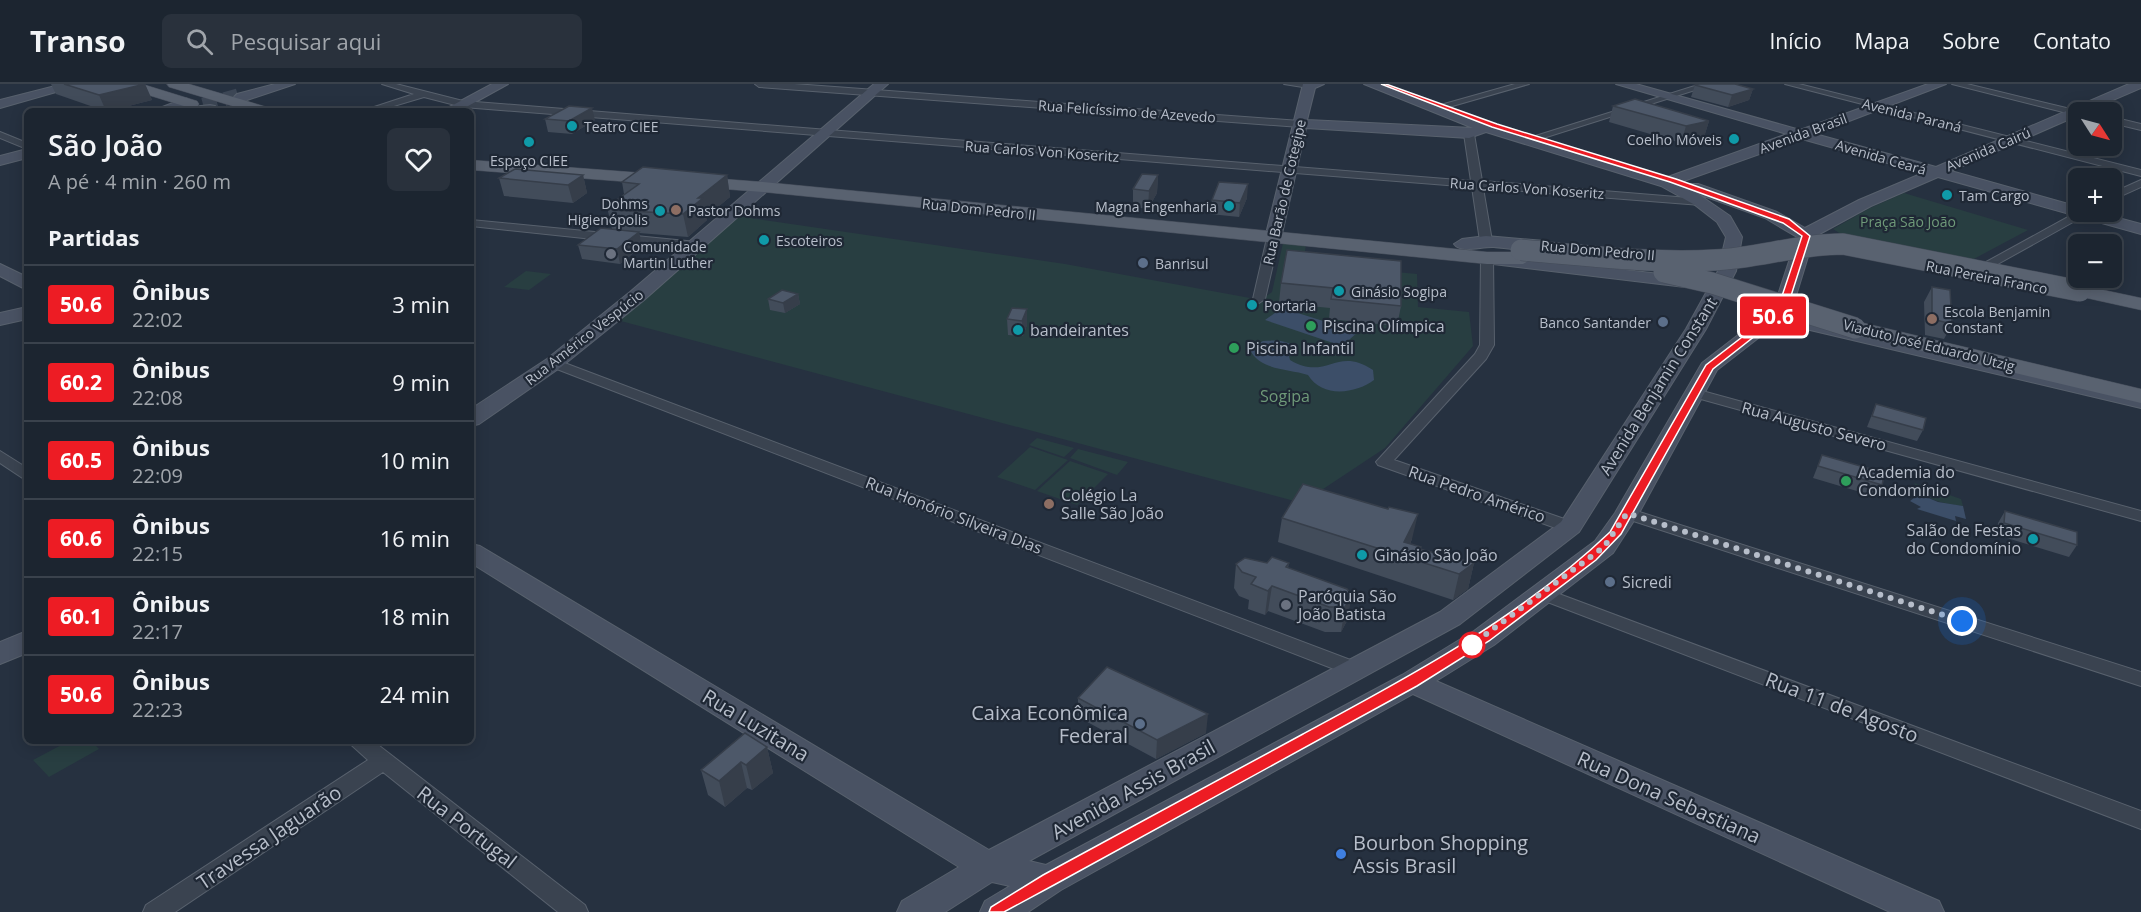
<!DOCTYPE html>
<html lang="pt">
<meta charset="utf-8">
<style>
body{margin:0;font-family:"Open Sans",sans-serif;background:#29313c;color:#f1f3f6;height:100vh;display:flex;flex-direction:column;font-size:22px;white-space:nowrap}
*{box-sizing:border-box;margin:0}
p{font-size:20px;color:#a0a5ab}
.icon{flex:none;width:33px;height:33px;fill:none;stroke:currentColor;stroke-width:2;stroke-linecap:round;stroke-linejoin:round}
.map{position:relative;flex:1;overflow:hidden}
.side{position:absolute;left:24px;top:24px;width:450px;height:636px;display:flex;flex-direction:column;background:#1c2530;border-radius:9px;box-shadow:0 3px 15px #0003,0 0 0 2px #3a424c}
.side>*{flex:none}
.badge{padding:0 12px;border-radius:4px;font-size:21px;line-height:39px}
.needle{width:39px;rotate:126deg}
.fabs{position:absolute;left:2068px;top:18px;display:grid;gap:12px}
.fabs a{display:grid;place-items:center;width:54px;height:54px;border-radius:9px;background:#1c2530;box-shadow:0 3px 15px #0003,0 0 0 2px #3a424c;font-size:30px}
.you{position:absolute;width:30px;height:30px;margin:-15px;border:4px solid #fff;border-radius:50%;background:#1a73e8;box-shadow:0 0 0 9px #1a73e833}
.map>.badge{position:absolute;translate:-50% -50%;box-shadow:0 0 0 3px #fff}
h2{padding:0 24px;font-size:22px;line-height:54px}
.round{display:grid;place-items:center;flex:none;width:63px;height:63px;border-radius:9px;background:#29313c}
.head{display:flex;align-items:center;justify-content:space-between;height:102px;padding:0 24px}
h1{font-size:28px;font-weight:600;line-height:45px}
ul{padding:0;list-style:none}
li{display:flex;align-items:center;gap:18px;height:78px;padding:0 24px;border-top:2px solid #3a424c}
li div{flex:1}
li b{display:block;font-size:22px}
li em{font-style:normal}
li .badge{min-width:66px;font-weight:700;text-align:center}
header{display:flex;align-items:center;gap:36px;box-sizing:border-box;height:84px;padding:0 30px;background:#1c2530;border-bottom:2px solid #3a424c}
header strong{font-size:28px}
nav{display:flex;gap:33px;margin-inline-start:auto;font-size:21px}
.search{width:420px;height:54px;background:#29313c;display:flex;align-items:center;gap:15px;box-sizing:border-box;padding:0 21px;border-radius:9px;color:#a0a5ab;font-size:22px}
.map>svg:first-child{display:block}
</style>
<header>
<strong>Transo</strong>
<div class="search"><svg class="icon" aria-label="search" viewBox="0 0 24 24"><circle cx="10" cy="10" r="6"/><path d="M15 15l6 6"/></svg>Pesquisar aqui</div>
<nav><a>Início</a><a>Mapa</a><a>Sobre</a><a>Contato</a></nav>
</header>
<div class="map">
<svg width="2141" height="828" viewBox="0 0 2141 828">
<rect width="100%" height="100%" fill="#263140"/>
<!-- green -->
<path fill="#283e41" d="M1904 109 2028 146 1970 177 1841 150 1833 145 1870 124Z
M737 132 1065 180 1261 216 1272 208 1283 159 1306 161 1303 179 1417 190 1418 223 1469 228 1473 262 1385 364 1302 419 617 236Z
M526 187 551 190 529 206 504 203Z
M1037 354 1074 364 1064 373 1029 361Z
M1030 363 1068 376 1035 406 997 393Z
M1078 365 1128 378 1117 391 1070 374Z
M1070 377 1108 390 1077 421 1037 407Z
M1914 399 1961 415 1963 422C1943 419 1924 417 1914 399Z
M69 657H91L99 665 49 693 33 676Z"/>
<!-- water -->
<path fill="#3c4e68" d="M1282 224 1358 248 1342 262 1265 236Z
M1263 257C1276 256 1286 256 1297 264L1298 269 1289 272 1290 276C1327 298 1336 261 1373 286L1374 296C1355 310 1322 314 1308 291 1287 284 1259 287 1249 264Z
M1919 410 1938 418 1963 422 1966 435 1955 432 1956 437 1917 425 1921 423 1910 417Z"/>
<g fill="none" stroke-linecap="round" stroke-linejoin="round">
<!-- secondary-tunnel -->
<path stroke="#3c4655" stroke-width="14" stroke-dasharray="14 8" stroke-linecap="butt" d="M182 27 243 10"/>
<defs>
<path id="street" d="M382 0H396L463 17 1471 97 1464 50 1469 47 1474 50 1482 97 1701 115 1706 118 1701 121 1483 104 1492 157 1486 160 1480 157 1472 103 463 23 424 13 377 27H362L414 10Z
M755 0H794L1300 37 1305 40 1300 43 759 3Z
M1284 0H1313V1L1309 4Z
M1515 0H1529L1442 25 1437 22Z
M1701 0H1714L1537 56 1529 54Z
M1785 0H1799L2141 86V92Z
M1952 0H1967L2083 28H2079V32Z
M2112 33 2141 40V46L2112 39Z
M0 48 27 59V65L0 54Z
M2141 96V103L2112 116V109Z
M2079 127 2091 128 1987 186H1979L1977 183Z
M471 136 697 158 703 162 697 166 471 142Z
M1273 151 1279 154 1265 215 1259 219 1253 215 1267 154Z
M1487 170 1493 174 1494 261 1486 275 1394 376 1576 439 1579 443 1576 447H1564L1378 381 1376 378 1475 270 1480 261 1481 174Z
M554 275 1361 580 1364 585 1361 590H1347L549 282V276Z
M1695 305 2141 427V437L1690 312 1688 309Z
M0 367 27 384V397L0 379Z
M1627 424 2141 588V602L1621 433 1619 429Z
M1543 504 2141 727V745L1537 514 1534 510 1537 506Z
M347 657H373L585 821 588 828H558L383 688 175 828H143L146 821 368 676Z"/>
<path id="secondary" d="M63 0H84L0 24V16Z
M275 0H295L247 16 236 22 229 18 237 10Z
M492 0H508L459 27H442Z
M874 0H888L644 216 561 283 479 340 471 342V325L547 275 630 208Z
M1303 0H1324L1315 4 1307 36 1473 44 1364 0H1382L1491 41 1665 94 1787 50 1616 0H1636L1800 46 1928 0H1946L1815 50 1936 83 2129 0H2141V4L2085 28H2079V31L1951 87 2079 123V128H2096L2141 140V150L1938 93 1871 122 1814 153 1795 215 1784 231 1810 234 2141 312V324L1810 246 1775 241 1717 286 1639 429 1613 469 1494 561 1436 597 1939 817 1944 828H1890L1413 610 1061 806 1028 828H980L985 817 1010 802 992 798 945 828H897L902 817 959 783 471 479V460L480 462 989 766 1440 528 1561 438 1686 245 1718 187 1726 153 1717 138 1695 121 1661 102 1486 48 1469 54 1306 44 1281 154 1279 158H1267L1265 154ZM1802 55 1923 89 1859 116 1805 144 1777 128 1698 100H1688L1686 103 1678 99ZM1698 110 1765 134 1797 153 1777 214 1764 231 1702 279 1615 429 1595 457 1474 547 1402 591 1046 781 1029 777 1460 540 1579 448 1706 245 1736 187 1742 153 1730 132Z
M186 14 193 18C182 28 166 27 152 27Z
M210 21 215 22V27H185L192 23Z
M27 65V74L0 81V72Z
M1486 152 1545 157 1554 162C1546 171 1507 164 1494 163 1482 162 1461 170 1454 160L1462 155Z
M1491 170 1685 193 1694 198 1685 203 1485 179 1482 175 1485 171Z
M0 180 27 193V206L0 192Z
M27 223V235L0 241V229Z
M27 547V569L0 580V558Z"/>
<path id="primary" d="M120 0H142L197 17 199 20 197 23H187L122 3Z
M167 0H189L270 24 272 27H249L169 3Z
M471 76 763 98 1487 168H1523L1533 174 1523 180H1487L763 108 471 86Z
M2080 201 2141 214V226L2073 211 2070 207 2073 203Z
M1855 237 2141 305V319L1847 249 1844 244 1847 239Z"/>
</defs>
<!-- street casing -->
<use href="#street" stroke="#58616d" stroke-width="2"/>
<!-- secondary casing -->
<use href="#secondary" stroke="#58616d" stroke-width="2"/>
<!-- primary casing -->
<use href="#primary" stroke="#444c59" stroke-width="1"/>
<!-- street -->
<use href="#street" fill="#3a4350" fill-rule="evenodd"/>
<!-- secondary -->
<use href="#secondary" fill="#495263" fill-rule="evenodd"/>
<!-- primary -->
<use href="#primary" fill="#596270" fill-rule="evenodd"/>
<defs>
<path id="primary-bridge" d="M1521 166C1585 171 1650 180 1715 176 1758 174 1798 160 1843 160L2080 207
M1664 188 1712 199 1855 244"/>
</defs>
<!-- primary-bridge casing -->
<use href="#primary-bridge" stroke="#444c59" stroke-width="22" stroke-linecap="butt"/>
<!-- primary-bridge -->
<use href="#primary-bridge" stroke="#596270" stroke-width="21"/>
</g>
<!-- wall -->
<path fill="#424c5a" d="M51 0H145L152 16 109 27H105L56 10Z
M1695 1 1753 5 1749 16 1728 23 1691 13Z
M1613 22 1709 37 1704 53 1681 59 1609 38Z
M545 35 595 36 572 50 548 48Z
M583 91 587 109 573 119 504 112 499 94Z
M727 91 730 113 707 132V136L688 153 639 149 642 162 620 180 582 175 578 161 612 145 607 123 624 110 622 98Z
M1158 91 1157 109 1148 125 1133 123V105Z
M1247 114 1239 133 1210 130 1212 116Z
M1287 166 1401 222 1397 242 1329 235 1330 224 1279 219 1281 199Z
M1932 203 1952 240 1944 255 1925 251 1924 218Z
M798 210 800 220 785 229 770 226 768 215Z
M1027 225V241L1023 252 1008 251 1007 235Z
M1876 320 1923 346 1917 357 1867 343Z
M1822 371 1882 401 1877 413 1813 394Z
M1388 425 1412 455 1410 460 1421 465 1474 479 1468 505 1453 516 1278 458 1282 434Z
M2005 427 2077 461 2069 473 1997 451 1998 439Z
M1267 479H1289L1288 484 1347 505V537L1341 548H1325L1268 527 1265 531 1248 525 1249 516 1239 512 1234 504 1236 480Z
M1078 614 1206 649 1156 675 1078 633Z
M767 663 773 689 752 706 747 704 725 723 708 711 701 686Z"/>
<!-- shaded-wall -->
<path fill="#363e4a" d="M145 0 152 16 109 27H106L99 11Z
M1753 5 1749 16 1728 23 1732 11Z
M592 24 595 36 572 50 569 37Z
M1709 37 1704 53 1681 59 1686 42Z
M583 91 587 109 573 119 568 101Z
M727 91 730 113 707 132V136L688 153 683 130 698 114Z
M1158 91 1157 109 1148 125 1149 107Z
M1248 100 1247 114 1239 133 1240 119Z
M639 148 642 162 620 180 617 165Z
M798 210 800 220 785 229 783 219Z
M1027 225V241L1023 252 1022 237Z
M1418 430 1412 455 1404 473V458Z
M1474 479 1468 505 1453 516 1459 490Z
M1272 502 1268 527 1265 531 1268 507Z
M1352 512 1347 537 1341 548 1345 523Z
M1208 630 1206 649 1156 675 1157 656Z
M767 663 773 689 752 706 746 681Z
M741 678 747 704 725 723 719 697Z"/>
<!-- building -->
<path fill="#4d5869" stroke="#363e4a" stroke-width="1.5" d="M64 0H145L99 11Z
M1699 0H1735L1753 5 1732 11 1695 1Z
M1635 15 1709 37 1686 42 1613 22Z
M569 22 592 24 569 37 545 35Z
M643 83 727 91 698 114H703L683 130 613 126 615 124 607 123 639 100 622 98Z
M515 85 583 91 568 101 499 94Z
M1142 90 1158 91 1149 107 1133 105Z
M1219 98 1248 100 1240 119 1212 116Z
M601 144 639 148 617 165 578 161Z
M1287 166 1401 177V222L1331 215 1333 204 1281 199Z
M1932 203 1950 206 1952 240 1932 235Z
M782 206 798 210 783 219 768 215Z
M1012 224 1027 225 1022 237 1007 235Z
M1876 320 1926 334 1923 346 1872 332Z
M1822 371 1885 389 1882 401 1818 382Z
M1303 400 1388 425 1389 423 1418 430 1404 458 1421 463 1420 465 1474 479 1459 490 1282 434Z
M2005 427 2077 448V461L2004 439Z
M1272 473 1289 479 1286 483 1347 505 1352 512 1345 523H1329L1272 502 1268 507 1251 500 1256 493 1242 488 1236 480 1245 474 1267 479Z
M1107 583 1208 630 1157 656 1078 614Z
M745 649 767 663 746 681 741 678 719 697 701 686Z"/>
<!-- line -->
<path fill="#ed1c24" stroke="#fff" stroke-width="1.5" d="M1381 0H1386L1497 40 1676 95 1789 135 1810 152 1790 215 1774 237 1713 285 1621 450 1596 476 1489 557 1417 602 1054 801 1004 828H989L991 823 1043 791C1129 744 1216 697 1303 650 1411 592 1521 533 1610 448L1706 281 1768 233 1781 215 1802 152 1783 139 1670 98 1492 43Z"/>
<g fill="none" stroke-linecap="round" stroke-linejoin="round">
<!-- walk -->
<path stroke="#b7beca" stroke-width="6" stroke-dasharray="0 10.8" d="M1472 561 1466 565 1604 463 1627 429 1962 537"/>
</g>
<!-- markers -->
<g fill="#0f9aa8" stroke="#1f2835" stroke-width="2">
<circle cx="572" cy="42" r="6"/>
<circle cx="1734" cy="55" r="6"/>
<circle cx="529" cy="58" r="6"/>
<circle cx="1947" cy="111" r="6"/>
<circle cx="1229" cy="122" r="6"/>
<circle cx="660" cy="127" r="6"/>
<circle cx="764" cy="156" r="6"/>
<circle cx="1339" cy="207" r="6"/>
<circle cx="1252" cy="221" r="6"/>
<circle cx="1018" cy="246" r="6"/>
<circle cx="2033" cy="455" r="6"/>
<circle cx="1362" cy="471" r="6"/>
</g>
<g fill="#8d6e63" stroke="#1f2835" stroke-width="2">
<circle cx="676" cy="126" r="6"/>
<circle cx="1932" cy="235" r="6"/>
<circle cx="1049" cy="420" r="6"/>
</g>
<g fill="#6b7280" stroke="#1f2835" stroke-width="2">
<circle cx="611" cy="170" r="6"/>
<circle cx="1286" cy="521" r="6"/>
</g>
<g fill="#5c6f8a" stroke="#1f2835" stroke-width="2">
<circle cx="1143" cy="179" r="6"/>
<circle cx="1663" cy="238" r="6"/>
<circle cx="1610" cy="498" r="6"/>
<circle cx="1140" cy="640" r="6"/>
</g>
<g fill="#2e9e5b" stroke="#1f2835" stroke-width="2">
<circle cx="1311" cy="242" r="6"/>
<circle cx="1234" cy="264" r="6"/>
<circle cx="1846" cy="397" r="6"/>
</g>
<circle fill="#fff" stroke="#ed1c24" stroke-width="3" cx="1472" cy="561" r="12"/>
<circle fill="#3f7fe0" stroke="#1f2835" stroke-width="2" cx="1341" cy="770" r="6"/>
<g text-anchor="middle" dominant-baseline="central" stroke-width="4.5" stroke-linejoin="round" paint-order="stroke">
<!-- far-street labels -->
<g font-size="14" fill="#b7beca" stroke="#1f2835">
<text transform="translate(1127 27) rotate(4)">Rua Felicíssimo de Azevedo</text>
<text transform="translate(1912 31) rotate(14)">Avenida Paraná</text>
<text transform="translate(1803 49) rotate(-20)">Avenida Brasil</text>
<text transform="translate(1988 65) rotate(-23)">Avenida Cairú</text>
<text transform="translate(1042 67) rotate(4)">Rua Carlos Von Koseritz</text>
<text transform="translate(1881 73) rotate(16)">Avenida Ceará</text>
<text transform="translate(1527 104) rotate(4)">Rua Carlos Von Koseritz</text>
<text transform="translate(1284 108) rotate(-77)">Rua Barão de Cotegipe</text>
<text transform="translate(979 125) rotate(6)">Rua Dom Pedro II</text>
<text transform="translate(1598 166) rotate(5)">Rua Dom Pedro II</text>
<text transform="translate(1987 193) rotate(11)">Rua Pereira Franco</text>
<text transform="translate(584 253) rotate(-38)">Rua Américo Vespúcio</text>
<text transform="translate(1929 261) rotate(14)">Viaduto José Eduardo Utzig</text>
</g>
<!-- far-poi labels -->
<g font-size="14" fill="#b7beca" stroke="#1f2835" text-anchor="start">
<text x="584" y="42">Teatro CIEE</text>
<text x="1722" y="55" text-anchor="end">Coelho Móveis</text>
<text x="529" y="76" text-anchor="middle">Espaço CIEE</text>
<text x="1959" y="111">Tam Cargo</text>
<text x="648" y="119" text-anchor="end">Dohms<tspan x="648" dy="16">Higienópolis</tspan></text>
<text x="1217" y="122" text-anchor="end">Magna Engenharia</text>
<text x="688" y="126">Pastor Dohms</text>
<text x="776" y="156">Escoteiros</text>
<text x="623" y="162">Comunidade<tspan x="623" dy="16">Martin Luther</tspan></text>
<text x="1155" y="179">Banrisul</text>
<text x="1351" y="207">Ginásio Sogipa</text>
<text x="1264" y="221">Portaria</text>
<text x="1944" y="227">Escola Benjamin<tspan x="1944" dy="16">Constant</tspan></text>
<text x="1651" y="238" text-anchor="end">Banco Santander</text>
</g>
<!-- far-park labels -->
<g font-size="14" fill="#6f9a79" stroke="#1f2835">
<text x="1908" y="137">Praça São João</text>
</g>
<!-- poi labels -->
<g font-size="16" fill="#b7beca" stroke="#1f2835" text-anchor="start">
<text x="1323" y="242">Piscina Olímpica</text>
<text x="1030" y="246">bandeirantes</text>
<text x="1246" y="264">Piscina Infantil</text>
<text x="1858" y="388">Academia do<tspan x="1858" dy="18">Condomínio</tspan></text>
<text x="1061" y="411">Colégio La<tspan x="1061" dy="18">Salle São João</tspan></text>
<text x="2021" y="446" text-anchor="end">Salão de Festas<tspan x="2021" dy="18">do Condomínio</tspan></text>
<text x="1374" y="471">Ginásio São João</text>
<text x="1622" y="498">Sicredi</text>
<text x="1298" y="512">Paróquia São<tspan x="1298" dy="18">João Batista</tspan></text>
</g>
<!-- street labels -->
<g font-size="16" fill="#b7beca" stroke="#1f2835">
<text transform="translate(1658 302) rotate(-58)">Avenida Benjamin Constant</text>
<text transform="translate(1814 342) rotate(15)">Rua Augusto Severo</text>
<text transform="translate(1477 410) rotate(19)">Rua Pedro Américo</text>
<text transform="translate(954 431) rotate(21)">Rua Honório Silveira Dias</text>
</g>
<!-- park labels -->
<g font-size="16" fill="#6f9a79" stroke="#1f2835">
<text x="1285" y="312">Sogipa</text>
</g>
<!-- near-street labels -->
<g font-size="20" fill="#b7beca" stroke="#1f2835">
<text transform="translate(1842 623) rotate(21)">Rua 11 de Agosto</text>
<text transform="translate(756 641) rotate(31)">Rua Luzitana</text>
<text transform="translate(1133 705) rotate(-29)">Avenida Assis Brasil</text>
<text transform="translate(1669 713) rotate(24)">Rua Dona Sebastiana</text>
<text transform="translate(467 743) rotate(38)">Rua Portugal</text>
<text transform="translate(269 753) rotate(-34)">Travessa Jaguarão</text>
</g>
<!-- near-poi labels -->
<g font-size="20" fill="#b7beca" stroke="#1f2835" text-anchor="end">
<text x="1128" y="628">Caixa Econômica<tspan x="1128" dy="23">Federal</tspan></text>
<text x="1353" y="758" text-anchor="start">Bourbon Shopping<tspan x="1353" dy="23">Assis Brasil</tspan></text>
</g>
</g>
</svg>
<div class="fabs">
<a><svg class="needle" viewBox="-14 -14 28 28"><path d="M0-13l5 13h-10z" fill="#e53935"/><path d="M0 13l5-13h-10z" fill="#a0a5ab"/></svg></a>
<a>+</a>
<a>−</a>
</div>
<div class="you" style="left:1962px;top:537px"></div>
<b class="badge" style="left:1773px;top:232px;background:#ed1c24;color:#fff">50.6</b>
<section class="side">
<div class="head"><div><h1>São João</h1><p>A pé · 4 min · 260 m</p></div><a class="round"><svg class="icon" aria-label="heart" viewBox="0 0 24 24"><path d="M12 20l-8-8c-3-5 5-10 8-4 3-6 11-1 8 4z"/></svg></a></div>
<h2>Partidas</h2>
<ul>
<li><span class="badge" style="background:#ed1c24;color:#fff">50.6</span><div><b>Ônibus</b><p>22:02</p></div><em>3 min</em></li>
<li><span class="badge" style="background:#ed1c24;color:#fff">60.2</span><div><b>Ônibus</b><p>22:08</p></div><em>9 min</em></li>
<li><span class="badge" style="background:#ed1c24;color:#fff">60.5</span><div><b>Ônibus</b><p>22:09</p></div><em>10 min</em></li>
<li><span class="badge" style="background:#ed1c24;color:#fff">60.6</span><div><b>Ônibus</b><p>22:15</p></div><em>16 min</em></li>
<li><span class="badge" style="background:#ed1c24;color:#fff">60.1</span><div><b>Ônibus</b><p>22:17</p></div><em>18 min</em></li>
<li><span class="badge" style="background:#ed1c24;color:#fff">50.6</span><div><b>Ônibus</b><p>22:23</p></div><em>24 min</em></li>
</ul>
</section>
</div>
